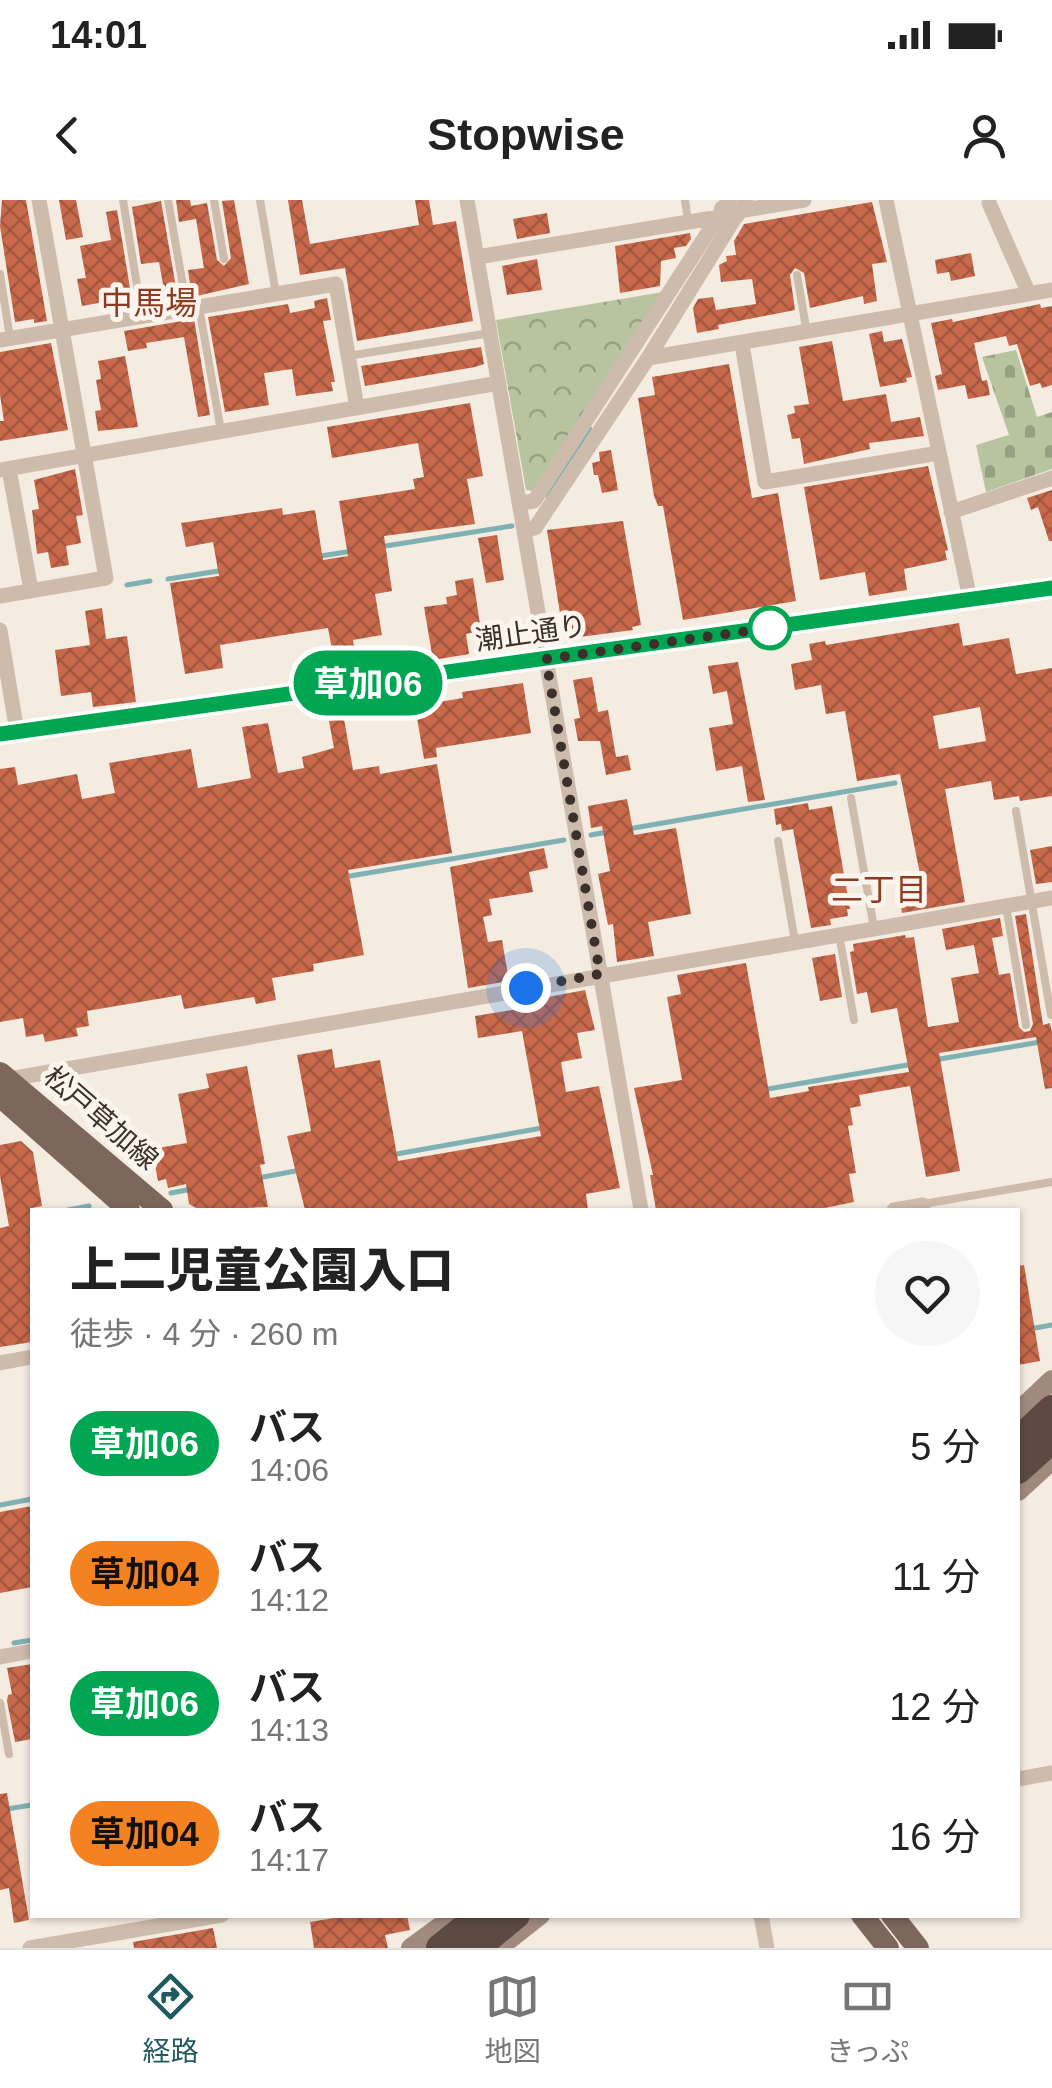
<!DOCTYPE html>
<html lang="ja">
<meta charset="utf-8">
<style>
body{margin:0;font-family:Helvetica,"Noto Sans JP",sans-serif;background:#f6f6f6;color:#222;height:100vh;display:flex;flex-direction:column;font-size:38px;white-space:nowrap}
*{box-sizing:border-box;margin:0}
p{font-size:32px;color:#767676}
.icon{flex:none;width:55px;height:55px;fill:none;stroke:currentColor;stroke-width:2;stroke-linecap:round;stroke-linejoin:round}
.map{position:relative;flex:1;overflow:hidden}
.panel{position:absolute;left:30px;top:1008px;width:990px;height:710px;display:flex;flex-direction:column;background:#fff;border-radius:0px;box-shadow:0 2px 8px #0004}
.panel>*{flex:none}
.badge{padding:0 20px;border-radius:32px;font-size:35px;line-height:65px}
.you{position:absolute;width:50px;height:50px;margin:-25px;border:8px solid #fff;border-radius:50%;background:#1a73e8;box-shadow:0 0 0 15px #1a73e833}
.map>.badge{position:absolute;translate:-50% -50%;box-shadow:0 0 0 5px #fff}
.round{display:grid;place-items:center;flex:none;width:105px;height:105px;border-radius:52px;background:#f6f6f6}
.overview{display:flex;align-items:center;justify-content:space-between;height:170px;padding:0 40px}
h1{font-size:48px;font-weight:800;line-height:75px}
ul{padding:0;list-style:none}
li{display:flex;align-items:center;gap:30px;height:130px;padding:0 40px}
li div{flex:1}
li b{display:block;font-size:38px}
li em{font-style:normal}
li .badge{min-width:110px;font-weight:700;text-align:center}
.status{display:flex;justify-content:space-between;align-items:center;height:70px;padding:0 50px;background:#fff;direction:ltr}
.status svg{height:28px;fill:currentColor}
header{display:flex;justify-content:space-between;align-items:center;height:130px;padding:0 40px;background:#fff;font-size:45px;font-weight:800}
.menu{display:flex;justify-content:space-around;align-items:center;height:140px;border-top:2px solid #e0e0e0;background:#fff;font-size:28px;color:#767676}
.menu a{display:grid;justify-items:center;gap:5px}
.menu .on{color:#1f5a5e}
.map>svg:first-child{display:block}
</style>
<div class="status"><b>14:01</b><svg viewBox="0 0 49 12"><path d="M0 12V9h3v3zM5 12V6h3v6zM10 12V3h3v9zM15 12V0h3v12zM26 1h20v11H26zM47 4h2v5h-2z"/></svg></div>
<header><svg class="icon" aria-label="back" viewBox="0 0 24 24"><path d="M15 5l-7 7 7 7"/></svg>Stopwise<svg class="icon" aria-label="person" viewBox="0 0 24 24"><circle cx="12" cy="8" r="4"/><path d="M4 21q1-7 8-7t8 7"/></svg></header>
<div class="map">
<svg width="1052" height="1748" viewBox="0 0 1052 1748">
<defs>
<pattern id="cemetery-stones" width="16" height="16" patternUnits="userSpaceOnUse" patternTransform="scale(2.5)"><rect width="16" height="16" fill="#b8c4a0"/><path d="M2 7V4a2 2 0 0 1 4 0v3zM10 15v-3a2 2 0 0 1 4 0v3z" fill="#97a083"/></pattern>
<pattern id="park-crowns" width="20" height="18" patternUnits="userSpaceOnUse" patternTransform="scale(2.5)"><rect width="20" height="18" fill="#b8c4a0"/><path d="M2 6a3 3 0 1 1 6 0M12 15a3 3 0 1 1 6 0" fill="none" stroke="#97a083"/></pattern>
<pattern id="building-cross-hatch" width="8" height="8" patternUnits="userSpaceOnUse" patternTransform="scale(2.5)"><rect width="8" height="8" fill="#c8694b"/><path d="M0 0l8 8M0 8l8-8" fill="none" stroke="#a4573f"/></pattern>
</defs>
<rect width="100%" height="100%" fill="#f4ebe1"/>
<!-- cemetery -->
<path fill="url(#cemetery-stones)" d="M1016 150 1037 217 1052 212V269L986 292 976 245 1009 235 982 157Z"/>
<!-- park -->
<path fill="url(#park-crowns)" d="M663 92 532 291 526 290 496 120Z"/>
<g fill="none" stroke-linecap="round" stroke-linejoin="round">
<!-- stream -->
<path stroke="#7fb0b2" stroke-width="5" d="M548 296 590 229
M379 347 512 326
M320 356 353 351
M168 379 225 370
M127 385 150 381
M628 629 895 583
M591 635 607 632
M350 676 564 640
M934 860 1052 840
M762 890 913 864
M391 955 542 928
M258 978 301 970
M171 993 192 989
M68 1010 89 1006
M1018 1131 1052 1125
M0 1305 32 1299
M14 1443 32 1440
M0 1610 32 1605"/>
</g>
<!-- building -->
<path fill="url(#building-cross-hatch)" fill-rule="evenodd" d="M2 0H26L47 121 34 123V119L15 122 0 26Z
M59 0H76L83 37 66 40Z
M176 0H190L191 6 207 3 217 60 224 66 231 58 222 1 234 0 249 84 192 97 188 70 204 68 196 19 179 22Z
M288 0H302L310 44 419 25 415 0H429L433 25 456 21 473 121 357 141 345 68 300 75Z
M161 1 178 99 166 101 159 62 141 64 132 7Z
M872 2 887 62 872 64 877 101 864 104 863 96 810 108 804 73 795 68 790 75 795 110 718 125 719 129 697 133 693 108 698 99 713 97 716 110 756 104 752 79 721 82 719 65 727 61 726 56 736 55 734 41 744 24Z
M117 10 133 106 122 108 120 99 82 106 77 79 86 78 80 46 111 40 106 12Z
M547 13 550 33 517 39 513 19Z
M690 33 691 39 686 46 674 48 676 58 661 61 660 86 620 93 615 46Z
M971 53 975 76 951 81 949 72 937 74 935 60Z
M537 59 542 90 507 95 502 66Z
M327 98 331 120 323 121 335 182H331L333 191 296 196 292 169 264 173 269 205 225 212 208 117 288 104 290 113 315 108 314 101Z
M1040 104 1041 108 1052 106V185L1042 188 1040 183 1030 186 1017 144 1009 146 1006 136 974 143 982 181 987 180 990 195 968 199 965 185 938 190 935 176 942 174 931 123 952 119 953 122Z
M194 119 210 215 198 217 184 137 146 143 147 148 128 151 124 131Z
M882 131 884 142 902 139 912 177 906 178 907 182 880 187 869 134Z
M832 141 843 201 886 194 891 222 920 217 924 236 869 243 870 249 804 264 800 238 792 239 787 215 795 213 794 206 809 204 799 147Z
M51 143 68 230 0 241V221H4L0 195V152Z
M481 147 484 164 475 167 365 186 361 166Z
M125 156 138 227 98 231 95 211 101 210 96 180 101 179 98 161Z
M729 164 752 298 778 293 796 401 683 420 663 306H658L654 296 638 198 655 195 652 177Z
M470 203 483 276 467 279 475 324 384 336 392 391 375 394 382 435 353 440 357 463 335 466 328 428 220 445 223 468 185 474 170 383 219 376 213 342 186 347 181 323 282 308 283 315 315 310 323 360 348 356 339 301 415 289 413 279 424 277 418 243 332 258 327 227Z
M611 250 618 290 602 293 598 275H594L592 263 600 261 599 252Z
M928 266 948 350 945 351 947 360 904 369 907 390 869 396 865 372 820 380 804 287Z
M75 269 83 315 76 316 81 343 66 346 69 365 51 368 48 352 37 354 32 310 39 309 34 280Z
M1052 290V341H1049L1038 307 1031 310 1027 298Z
M623 321 641 425 632 427 633 430 564 439 547 330Z
M497 335 504 380 486 383 478 338Z
M473 378 481 431 466 434 469 454 433 460 424 407 447 404 446 397 457 395 455 381Z
M102 408 106 439 127 436 136 502 93 507 91 492 61 496 55 450 90 445 85 411Z
M959 423 963 446 1009 438 1016 474 1052 468V596L1020 601 1019 596 994 600 991 581 945 589 965 702 902 713 898 688 922 684 900 574 857 581 845 511 826 514 821 485 795 490 791 464 812 460 809 444 825 441 826 445ZM980 507 986 541 939 549 933 516Z
M738 462 765 600 748 602 742 566 716 571 709 528 733 524 727 491 713 494 708 466Z
M592 477 598 512 608 510 616 557 628 555 631 570 606 575 600 541H578L574 519 580 518 573 480Z
M523 483 531 533 436 548 437 557 424 559 415 506 463 498 462 492Z
M344 519 353 570 379 566 380 574 437 564 452 653 348 670 364 755 313 764 314 771 272 778 276 800 256 804 254 797 184 809 181 795 87 811 89 826 76 828 78 836 45 842 43 834 26 837 23 818 0 822V569L15 567 18 585 77 574 82 599 115 593 109 563 191 549 198 588 251 578 242 527 268 523 278 573 304 568 302 557 334 548 329 521Z
M627 599 634 635 676 628 691 714 648 722 654 756 617 762 613 724 608 725 598 674 610 671 602 626 591 628 588 606Z
M808 603 809 610 832 606 850 709H847L848 716 830 719 831 725 811 728 793 629 782 631 781 624 776 625 774 609Z
M1052 646V682L1036 684 1030 650Z
M544 648 548 668 529 672 533 692 489 699 492 715 483 717 488 742 502 740 509 781 468 788 450 667Z
M1026 714 1043 825 1050 823 1052 833V888L1045 889 1036 837 939 853 960 971 926 977 910 886 859 895 861 906 850 908 853 925 848 926 856 973 849 974 854 1002 815 1010H656L650 975H653L634 888 682 880 667 797 681 794 677 775 746 763 770 898 809 891 808 887 909 872 897 808 871 813 867 792 857 794 850 752 854 751 853 744 905 735 906 738 914 737 928 827 959 822 951 778 979 773 974 745 946 750 942 729 1000 718 1003 736 992 738 999 775 1010 773 1019 827 1024 832 1030 831 1033 824 1015 716Z
M835 754 842 797 820 801 812 758Z
M585 790 595 830 577 833 582 858 561 862 566 892 599 886 620 988 586 994 588 1010H305L287 936 311 931 297 855 332 849 335 868 380 860 398 961 541 936 522 831 478 838 475 816 518 809 517 803Z
M247 866 265 964 260 965 268 1007 200 1010 189 1004 186 984 168 988 166 979 158 981 152 949 187 943 178 894 209 888 206 874Z
M21 941 33 952 42 1006 32 1008V1142L0 1147V1028L9 1026 0 976V945Z
M1024 1065 1040 1161 1018 1165V1066Z
M32 1306V1387L0 1393V1312Z
M32 1464V1539L15 1542 7 1501 8 1495 12 1494 7 1468Z
M7 1593 29 1720 14 1723 9 1688 0 1690V1594Z
M352 1715H407L410 1730 385 1735 388 1748H314L310 1722Z
M213 1728 217 1748H134L133 1742Z"/>
<g fill="none" stroke-linecap="round" stroke-linejoin="round">
<!-- service -->
<path stroke="#cdbbac" stroke-width="8" d="M123 0 142 116
M168 0 187 109
M214 0 224 59
M260 0 276 94
M685 0 688 20
M0 74 10 138
M797 75 807 133
M199 107 221 231
M348 156 490 133
M851 598 874 728
M1016 611 1051 815
M778 641 795 742
M1006 706 1026 825
M839 734 854 820
M923 1004 1052 982
M0 1503 9 1554"/>
<!-- minor -->
<path stroke="#cdbbac" stroke-width="15" d="M467 0 641 1010
M886 0 970 399
M989 3 1029 94
M739 11 804 0
M477 57 719 17
M0 140 336 84 357 208
M742 144 765 282 939 253
M648 158 1052 90
M9 269 31 390
M0 270 499 183
M520 303 534 301 729 0
M951 312 1052 278
M525 330 535 328 648 158 746 0
M0 396 106 378 39 0
M0 430 17 532
M9 879 1052 698
M894 1010 923 1005
M0 1163 32 1157
M0 1457 32 1451
M1018 1579 1052 1573
M761 1715 767 1748
M30 1748 222 1715"/>
<!-- tertiary -->
<path stroke="#cdbbac" stroke-width="18" d="M723 9 736 15
M17 532 1052 388"/>
<!-- secondary -->
<path stroke="#a18a7d" stroke-width="20" d="M1018 1212 1052 1180
M1018 1291 1052 1260
M411 1748 456 1715
M498 1748 540 1715"/>
<!-- primary -->
<path stroke="#7d675c" stroke-width="22" d="M0 873 162 1010
M0 896 129 1010
M862 1715 888 1748
M892 1715 918 1748"/>
<!-- motorway -->
<path stroke="#5c4a42" stroke-width="28" d="M1018 1241 1052 1209
M1018 1270 1052 1239
M440 1748 481 1715
M476 1748 516 1715"/>
</g>
<g fill="none" stroke-linecap="round" stroke-linejoin="round">
<defs>
<path id="line" d="M0 534 1052 388"/>
</defs>
<!-- line casing -->
<use href="#line" stroke="#fff" stroke-width="22"/>
<!-- line -->
<use href="#line" stroke="#00a651" stroke-width="15"/>
<!-- walk -->
<path stroke="#3b302b" stroke-width="10" stroke-dasharray="0 18" d="M526 788 600 774 546 459 777 427 770 428"/>
</g>
<!-- markers -->
<circle fill="#fff" stroke="#00a651" stroke-width="5" cx="770" cy="428" r="20"/>
<g text-anchor="middle" dominant-baseline="central" stroke-width="10" stroke-linejoin="round" paint-order="stroke">
<!-- street labels -->
<g font-size="28" fill="#3b302b" stroke="#fbf5ee">
<text transform="translate(531 433) rotate(-8)">潮止通り</text>
<text transform="translate(101 918) rotate(41)">松戸草加線</text>
</g>
<!-- quarter labels -->
<g font-size="32" fill="#8c3b22" stroke="#fbf5ee">
<text x="149" y="103">中馬場</text>
<text x="879" y="690">二丁目</text>
</g>
</g>
</svg>
<div class="you" style="left:526px;top:788px"></div>
<b class="badge" style="left:368px;top:483px;background:#00a651;color:#fff">草加06</b>
<section class="panel">
<div class="overview"><div><h1>上二児童公園入口</h1><p>徒歩 · 4 分 · 260 m</p></div><a class="round"><svg class="icon" aria-label="heart" viewBox="0 0 24 24"><path d="M12 20l-8-8c-3-5 5-10 8-4 3-6 11-1 8 4z"/></svg></a></div>
<ul>
<li><span class="badge" style="background:#00a651;color:#fff">草加06</span><div><b>バス</b><p>14:06</p></div><em>5 分</em></li>
<li><span class="badge" style="background:#f58220;color:#111">草加04</span><div><b>バス</b><p>14:12</p></div><em>11 分</em></li>
<li><span class="badge" style="background:#00a651;color:#fff">草加06</span><div><b>バス</b><p>14:13</p></div><em>12 分</em></li>
<li><span class="badge" style="background:#f58220;color:#111">草加04</span><div><b>バス</b><p>14:17</p></div><em>16 分</em></li>
</ul>
</section>
</div>
<nav class="menu">
<a class="on"><svg class="icon" aria-label="directions" viewBox="0 0 24 24"><path d="M12 3l9 9-9 9-9-9zM9 14v-3h6M13 9l2 2-2 2"/></svg>経路</a>
<a><svg class="icon" aria-label="map" viewBox="0 0 24 24"><path d="M3 6l6-2 6 2 6-2v14l-6 2-6-2-6 2zM9 4v14M15 6v14"/></svg>地図</a>
<a><svg class="icon" aria-label="tickets" viewBox="0 0 24 24"><path d="M3 7h18v10H3zM15 7v10"/></svg>きっぷ</a>
</nav>
